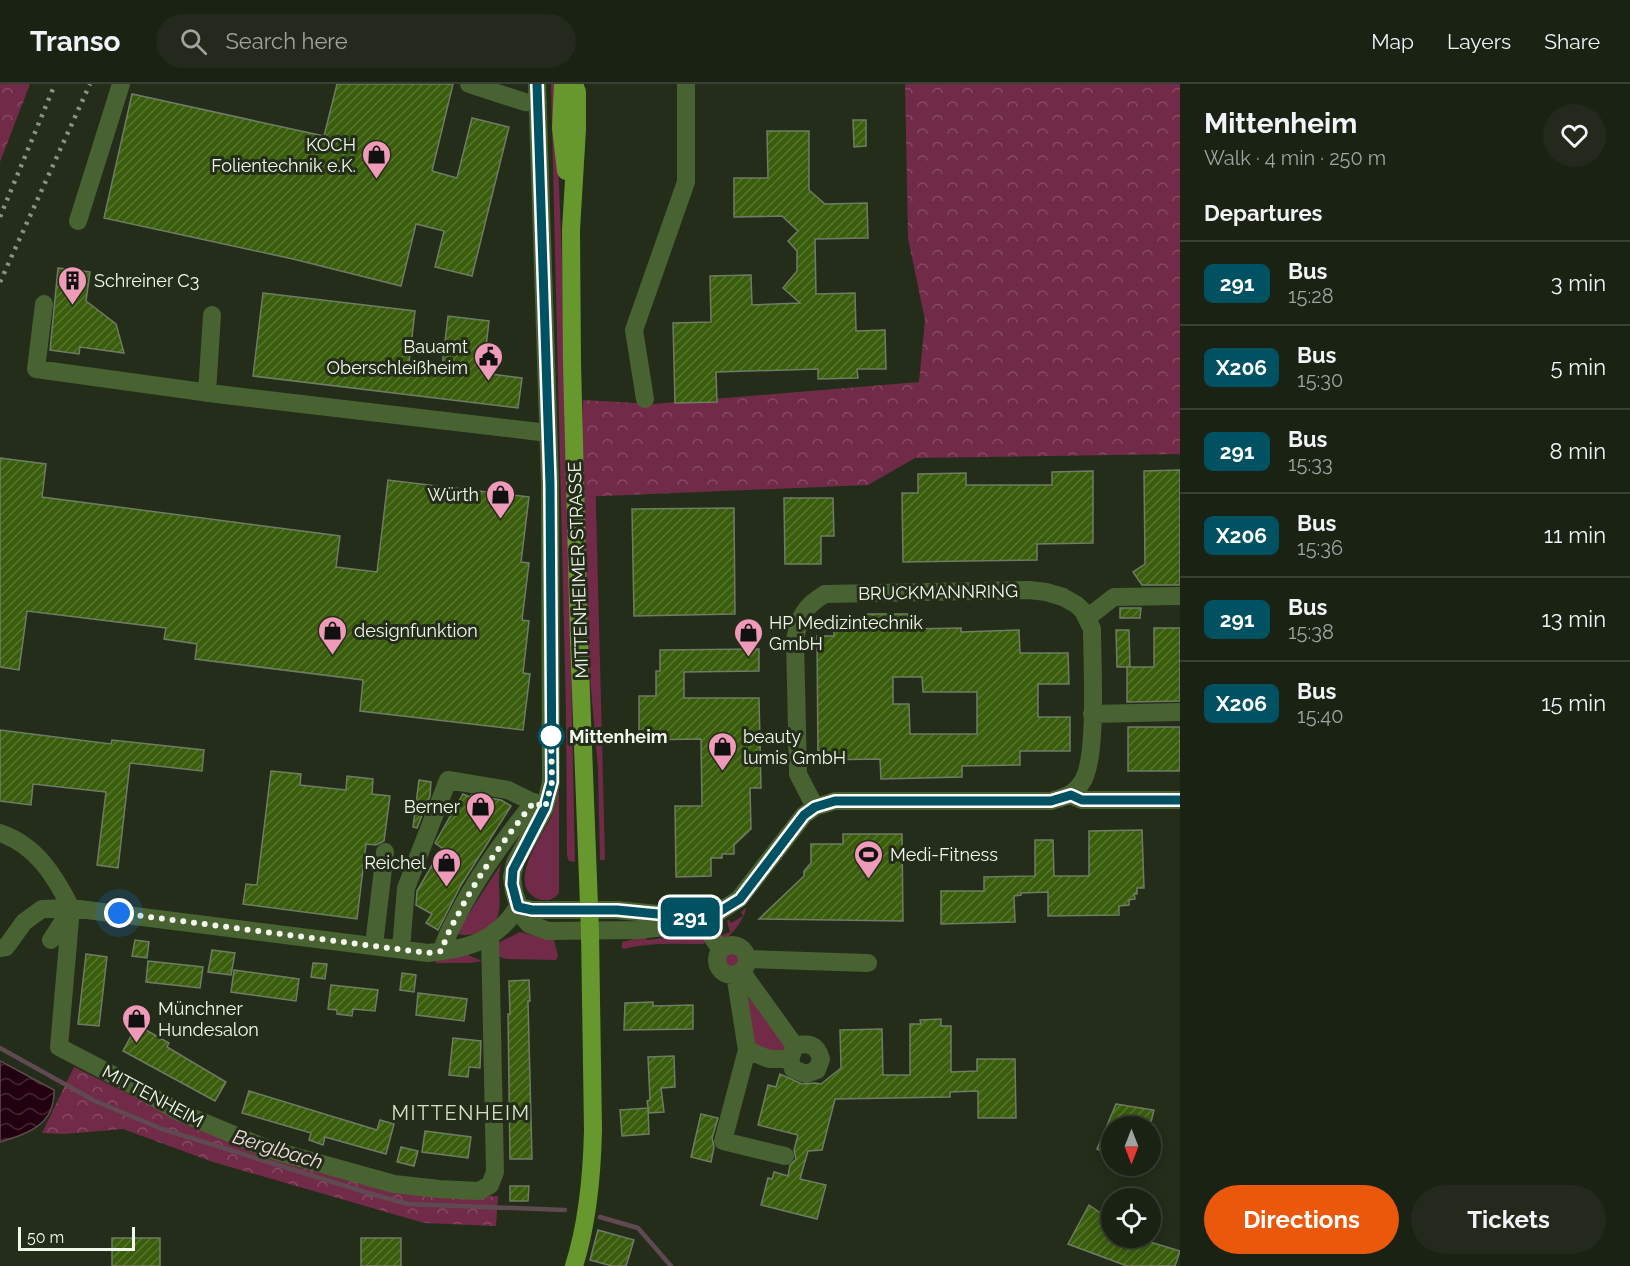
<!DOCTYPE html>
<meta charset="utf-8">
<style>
body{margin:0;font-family:Raleway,sans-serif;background:#232a1d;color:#f1f3f6;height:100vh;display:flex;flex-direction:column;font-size:22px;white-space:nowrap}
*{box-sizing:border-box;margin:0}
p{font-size:20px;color:#9fa4a0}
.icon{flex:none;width:33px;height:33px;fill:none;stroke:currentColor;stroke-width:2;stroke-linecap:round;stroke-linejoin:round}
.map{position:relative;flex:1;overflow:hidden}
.side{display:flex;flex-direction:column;background:#1a2214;width:450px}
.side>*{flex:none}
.badge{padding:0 12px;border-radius:9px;font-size:21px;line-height:39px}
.needle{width:39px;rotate:180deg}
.buttons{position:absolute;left:1101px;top:1032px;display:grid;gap:12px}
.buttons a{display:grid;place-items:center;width:60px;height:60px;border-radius:50%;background:#1a2214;box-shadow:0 3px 15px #0003,0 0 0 2px #383f34;font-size:30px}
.scale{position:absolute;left:18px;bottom:15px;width:117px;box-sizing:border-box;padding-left:6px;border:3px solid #f1f8eb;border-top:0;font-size:16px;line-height:21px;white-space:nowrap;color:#f1f8eb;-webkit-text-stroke:4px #232d1a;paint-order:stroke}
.you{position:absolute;width:30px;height:30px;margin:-15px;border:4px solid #fff;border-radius:50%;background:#1a73e8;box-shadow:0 0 0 9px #1a73e833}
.map>.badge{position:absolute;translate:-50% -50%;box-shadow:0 0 0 3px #fff}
h2{padding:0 24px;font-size:22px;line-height:54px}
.round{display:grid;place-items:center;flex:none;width:63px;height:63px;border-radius:32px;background:#232a1d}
.headline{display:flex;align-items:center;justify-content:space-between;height:102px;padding:0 24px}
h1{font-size:28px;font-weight:700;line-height:45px}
.cta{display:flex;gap:12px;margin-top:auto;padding:12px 24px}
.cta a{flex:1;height:69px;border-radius:36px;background:#ea580c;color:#fff;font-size:24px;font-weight:700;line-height:69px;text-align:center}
.cta a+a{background:#232a1d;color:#f1f3f6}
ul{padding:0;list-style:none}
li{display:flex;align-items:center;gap:18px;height:84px;padding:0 24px;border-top:2px solid #383f34}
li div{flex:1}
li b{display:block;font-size:22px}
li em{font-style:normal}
li .badge{min-width:66px;font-weight:700;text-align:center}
header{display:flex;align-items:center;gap:36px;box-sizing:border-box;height:84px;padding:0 30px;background:#1a2214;border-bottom:2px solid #383f34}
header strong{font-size:28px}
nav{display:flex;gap:33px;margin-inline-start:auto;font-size:21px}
.search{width:420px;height:54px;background:#232a1d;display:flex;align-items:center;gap:15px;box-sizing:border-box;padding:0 21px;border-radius:33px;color:#9fa4a0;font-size:22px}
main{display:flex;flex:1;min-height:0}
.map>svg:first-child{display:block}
</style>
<header>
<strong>Transo</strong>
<div class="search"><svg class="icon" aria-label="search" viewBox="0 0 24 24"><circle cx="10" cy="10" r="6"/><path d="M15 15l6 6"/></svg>Search here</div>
<nav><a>Map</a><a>Layers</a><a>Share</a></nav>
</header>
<main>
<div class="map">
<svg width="1180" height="1182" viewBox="0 0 1180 1182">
<defs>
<pattern id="forest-crowns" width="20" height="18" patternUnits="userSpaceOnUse" patternTransform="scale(1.5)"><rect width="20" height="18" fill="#712b48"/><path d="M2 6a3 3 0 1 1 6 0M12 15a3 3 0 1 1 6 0" fill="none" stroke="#864a63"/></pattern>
<pattern id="water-waves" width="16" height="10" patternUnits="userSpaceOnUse" patternTransform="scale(1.5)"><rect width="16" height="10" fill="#22000f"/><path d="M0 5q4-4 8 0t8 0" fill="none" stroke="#432632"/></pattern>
<pattern id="building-hatch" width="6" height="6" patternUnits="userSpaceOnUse" patternTransform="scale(1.5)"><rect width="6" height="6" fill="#3a5d0c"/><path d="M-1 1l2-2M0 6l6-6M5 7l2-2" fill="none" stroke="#577530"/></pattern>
</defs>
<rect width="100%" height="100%" fill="#232d1a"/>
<!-- grass -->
<path fill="#712b48" d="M551 0H555L563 202 575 778 569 777 567 772 566 628Z
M595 381 605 776H600L598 684 589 583 582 386Z
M559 703V809C554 816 546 818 538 815 503 800 547 746 554 727 556 719 557 711 559 703Z
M501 780C495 800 505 821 495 837 485 847 470 855 456 849Z
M746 824C745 834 734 848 726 855H721L720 852 730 848 727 837 729 836 731 839 743 832 741 828Z
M700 845 705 860C678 860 651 858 624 865L622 864V858L646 852 647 856 700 849Z
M520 848 554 856 558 872 556 876 506 875 497 872 498 859Z
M722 875a9 9 0 1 1 18 0a9 9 0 1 1-18 0Z
M468 871 482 877 470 879H436L435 876Z
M744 901 788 964 776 970 752 959Z"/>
<!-- forest -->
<path fill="url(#forest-crowns)" d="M0 0H30L0 78Z
M905 0H1180V370L915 374 868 401 580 413 583 316 653 320 919 298 925 236 908 154Z
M74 983 147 1019 448 1114 498 1112 496 1142 424 1139 213 1078 123 1045 65 1050 42 1049Z"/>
<!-- water -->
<path fill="url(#water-waves)" stroke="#604a51" stroke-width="1.5" d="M0 977 54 1006C55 1041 29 1049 0 1058Z"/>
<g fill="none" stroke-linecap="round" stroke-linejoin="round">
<!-- stream -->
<path stroke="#604a51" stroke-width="4.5" d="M0 964 95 1017 162 1045 368 1109 408 1120 565 1126
M600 1133 638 1144 671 1182"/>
</g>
<!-- building -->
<path fill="url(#building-hatch)" stroke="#6f7c65" stroke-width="1.5" fill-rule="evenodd" d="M337 0H453L432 87 457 94 472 34 509 43 472 192 435 183 444 147 416 140 401 202 293 175 104 134 132 10 324 52Z
M853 36H866V62L854 63Z
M767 47H809V106L825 120 867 119 868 154 815 155 816 210 855 209 856 247 885 246 886 285H857L858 294 818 295V285L716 288 717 318 675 319 673 239 711 238 710 192 751 191 752 221 800 219 783 204 797 187V167L788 157 798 147 782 132 734 133V94H768Z
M58 184 90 188 86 217 116 240 124 269 80 263 79 270 50 266Z
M263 209 415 227 408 287 441 291 448 232 489 237 483 289 522 294 518 324 253 292Z
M0 374 46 380 42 413 340 452 336 483 377 488 388 396 529 413 521 478 529 479 522 536 529 537 523 589 530 590 523 646 360 627 363 596 195 575 197 560 164 555 166 544 27 527 19 586 0 583Z
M1180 386V501H1142L1133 488 1145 480 1144 387Z
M1093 387V459L1037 460V476L903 478 902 409H918V390L966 389V401H1052V388Z
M784 414H833L834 452H821V480H785Z
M734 424 735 530 634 532 632 425Z
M1120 524H1141L1140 534H1120Z
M867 530H908V545L961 544V548L1019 546 1020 569H1068L1069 600H1038V633H1070V667H1020V681L962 682V693L881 695 880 675 818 676 817 552H834V537H867ZM893 593H922L923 608H977V650H910L909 620H893Z
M1154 544H1180V617L1127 618V583H1154Z
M1116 546H1129L1130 583H1117Z
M759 565V587L684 588V614H759L761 704H750L751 745 734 761V770H722V774H711V792L676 793 675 722H702L701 655 639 656V612H656V587H660V566Z
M1128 643H1180V687H1128Z
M0 646 111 660 112 656 204 666 202 687 130 679 118 784 97 781 106 708 33 700 31 721 0 717Z
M271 687 301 690 300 701 346 706 347 692 373 695 372 710 390 712 384 757 376 761 366 760 357 835 243 820 246 800 257 801Z
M419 696 431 698 430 712 417 744 413 743Z
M463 710 470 713 471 711 501 716 511 722 461 801 438 846 426 839 432 830 416 821 417 807 442 764 435 759Z
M1142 746 1144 804H1137V810H1134L1135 815 1129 816V821L1119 822V831L1048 832V808L1021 809V811L1014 812 1015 838 941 840V807H984V793L1035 792V756H1053L1054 792H1089V747Z
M843 750H902L903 837 759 835 804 792V787L811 779V760H843Z
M135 856 149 858 147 874 132 872Z
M212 866 235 869 231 891 208 888Z
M86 870 107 873 99 942 78 940Z
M148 877 203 883 200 904 146 898Z
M313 879 327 880 325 895 311 893Z
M234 886 299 895 296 917 231 908Z
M402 889 416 891 414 908 400 906Z
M529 896 530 917H528L532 1075H510L508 930H510L509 897Z
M331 901 378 906 375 927 353 925 352 932 337 930V926L328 925Z
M418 909 467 915 464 937 416 931Z
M653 918V922L693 921V945L624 946 625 919Z
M941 935V942H951V988L977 987V975H1015L1016 1034H978V1007L950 1008V1013L835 1015 822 1066 808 1067 800 1095 826 1101 817 1135 761 1121 768 1094 772 1095 774 1088 788 1092 790 1081 796 1075 794 1066 798 1051 758 1041 768 1001 776 1003 780 990 802 1000 815 999 821 1000 841 984 840 946 882 945 883 991H910V940H921L920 936Z
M137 941 169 959 167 963 226 998 215 1017 123 967Z
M453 954 481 957 480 984 469 983 468 993 449 991Z
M674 972 675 1003 661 1004 664 1028 649 1029 647 1017 650 1016 648 973Z
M249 1007 377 1046 380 1036 394 1040 386 1070 325 1053 323 1061 309 1056 311 1049 242 1029Z
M1116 1020 1154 1026 1150 1042H1112V1071L1097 1065Z
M648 1024 649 1050 622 1052 620 1026Z
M701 1030 718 1034 712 1054 714 1063 711 1078 691 1073Z
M425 1047 471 1053 468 1074 422 1068Z
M401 1063 418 1067 414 1082 397 1078Z
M510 1102H529L528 1117H510Z
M1089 1121 1112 1137V1154H1137L1180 1167 1175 1182H1127L1068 1160Z
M598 1146 634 1156 626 1182H612L590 1176Z
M112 1154H160V1182H112Z
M361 1154H401V1182H361Z"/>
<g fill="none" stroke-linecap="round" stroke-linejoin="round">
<!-- minor -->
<path stroke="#496232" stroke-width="18" d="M469 0 525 18 538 19
M537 0 550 400 551 698 545 724 515 779 512 793 514 808 522 832 529 840 548 847 638 846 664 843 719 828 739 815 804 731 815 723 835 717H1051C1065 713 1074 711 1082 698 1098 676 1092 577 1092 545L1083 527 1077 521 1063 513 1046 508 1029 506 825 510C805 522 799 532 795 556L798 690 815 723
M78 137 121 0
M44 220 36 285 217 310 548 349
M207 309 212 231
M645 315 634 246 686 98V0
M1087 534 1114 513 1180 512
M1092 630 1180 628
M1071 711 1082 716H1180
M0 749C36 761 55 792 71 824
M518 823 532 826H617L688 833
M71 824 59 963 134 1002 179 1028 268 1065 394 1100 439 1105 479 1107 490 1101 495 1088 490 852
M705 833 712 853 721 866
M51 856 69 828
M374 861 385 768
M717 876a15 15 0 1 1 30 0a15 15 0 1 1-30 0Z
M0 864 6 863 24 838 42 825 71 824 428 869C466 865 496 858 518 823
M401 865 406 804 448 696 508 706 545 724
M442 867C446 850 455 837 463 821 483 784 508 751 534 718
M747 875 868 879
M741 887 795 962C808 958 817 960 821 975L817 986 806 990 793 985 790 975 795 962
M735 890 747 966 723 1057 785 1072
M747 966 769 975H790"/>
<!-- major -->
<path stroke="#67982e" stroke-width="18" d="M563 0 561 44 566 87
M574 1182C588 1138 592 1092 593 1046L590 848 579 557 572 279 571 146 577 45V8L574 0"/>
<!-- rail -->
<path stroke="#8a9383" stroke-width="4.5" stroke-dasharray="3 6" stroke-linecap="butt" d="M0 133 55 0
M0 198 90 0"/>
</g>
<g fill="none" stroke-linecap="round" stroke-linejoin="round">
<defs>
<path id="line" d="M537 0 550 400 552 698 545 724 513 786 512 800 518 823 532 826H617L699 834 719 828 740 815 804 731 815 723 835 717H1051L1071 711 1082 716H1180"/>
</defs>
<!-- line casing -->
<use href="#line" stroke="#fff" stroke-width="14"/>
<!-- line -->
<use href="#line" stroke="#005262" stroke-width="9"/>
<!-- walk -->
<path stroke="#f1f8eb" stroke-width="6" stroke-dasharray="0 10.8" d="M119 829 428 869 442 867C446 850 455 837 463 821 483 784 508 751 534 718L545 724 552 698 551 652"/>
</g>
<!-- icons -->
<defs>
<symbol id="shop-pin" viewBox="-11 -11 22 30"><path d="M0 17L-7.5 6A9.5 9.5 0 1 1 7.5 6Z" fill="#ef9ab8" stroke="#232d1a"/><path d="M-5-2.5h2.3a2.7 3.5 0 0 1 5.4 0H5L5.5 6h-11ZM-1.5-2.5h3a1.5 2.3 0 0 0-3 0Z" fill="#111"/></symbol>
<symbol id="building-pin" viewBox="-11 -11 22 30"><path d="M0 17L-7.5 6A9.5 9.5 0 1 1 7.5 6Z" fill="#ef9ab8" stroke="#232d1a"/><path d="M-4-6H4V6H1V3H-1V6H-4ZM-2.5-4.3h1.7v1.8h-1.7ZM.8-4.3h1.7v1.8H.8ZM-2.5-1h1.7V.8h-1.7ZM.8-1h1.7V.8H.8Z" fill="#111"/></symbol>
<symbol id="civic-pin" viewBox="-11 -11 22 30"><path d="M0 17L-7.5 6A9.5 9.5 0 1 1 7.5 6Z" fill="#ef9ab8" stroke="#232d1a"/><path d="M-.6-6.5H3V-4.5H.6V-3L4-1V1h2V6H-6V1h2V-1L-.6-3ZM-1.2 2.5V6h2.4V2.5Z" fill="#111"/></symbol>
<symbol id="stadium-pin" viewBox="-11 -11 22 30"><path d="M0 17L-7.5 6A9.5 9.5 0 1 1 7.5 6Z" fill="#ef9ab8" stroke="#232d1a"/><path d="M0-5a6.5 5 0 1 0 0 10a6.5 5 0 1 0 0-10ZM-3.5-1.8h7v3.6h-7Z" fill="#111"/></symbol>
</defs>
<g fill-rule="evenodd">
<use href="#shop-pin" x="360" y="54" width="33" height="45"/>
<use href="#building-pin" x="56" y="180" width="33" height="45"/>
<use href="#civic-pin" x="472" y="256" width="33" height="45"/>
<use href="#shop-pin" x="484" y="394" width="33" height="45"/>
<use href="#shop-pin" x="316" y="530" width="33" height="45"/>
<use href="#shop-pin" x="732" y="532" width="33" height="45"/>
<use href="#shop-pin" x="706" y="646" width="33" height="45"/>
<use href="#shop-pin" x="464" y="706" width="33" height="45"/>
<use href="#stadium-pin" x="852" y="754" width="33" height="45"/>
<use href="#shop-pin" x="430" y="762" width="33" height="45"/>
<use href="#shop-pin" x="120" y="918" width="33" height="45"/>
</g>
<!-- markers -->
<circle fill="#fff" stroke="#005262" stroke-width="3" cx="551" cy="652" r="12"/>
<g text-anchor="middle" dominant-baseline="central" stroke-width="6" stroke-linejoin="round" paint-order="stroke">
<!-- poi labels -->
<g font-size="18" fill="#f1f8eb" stroke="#232d1a" text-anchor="start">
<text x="356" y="60" text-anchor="end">KOCH<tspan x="356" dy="21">Folientechnik e.K.</tspan></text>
<text x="94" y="196">Schreiner C3</text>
<text x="468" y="262" text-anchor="end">Bauamt<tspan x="468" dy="21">Oberschleißheim</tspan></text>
<text x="479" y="410" text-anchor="end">Würth</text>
<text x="769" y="538">HP Medizintechnik<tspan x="769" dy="21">GmbH</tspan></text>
<text x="354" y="546">designfunktion</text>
<text x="743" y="652">beauty<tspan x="743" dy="21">lumis GmbH</tspan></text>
<text x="460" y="722" text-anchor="end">Berner</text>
<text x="890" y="770">Medi-Fitness</text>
<text x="426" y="778" text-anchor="end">Reichel</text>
<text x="158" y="924">Münchner<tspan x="158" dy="21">Hundesalon</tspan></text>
</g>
<!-- street labels -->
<g font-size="18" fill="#f1f8eb" stroke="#232d1a">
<text transform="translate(578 486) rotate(-92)">MITTENHEIMER STRASSE</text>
<text transform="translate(938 508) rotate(-1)">BRUCKMANNRING</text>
<text transform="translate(153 1012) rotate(28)">MITTENHEIM</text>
</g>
<!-- stop labels -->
<g font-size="18" font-weight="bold" fill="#f1f8eb" stroke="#232d1a" text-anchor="start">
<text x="569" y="652">Mittenheim</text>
</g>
<!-- neighbourhood labels -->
<g font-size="20" letter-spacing="1.5" fill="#d3e1c7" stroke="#232d1a">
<text x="461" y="1029">MITTENHEIM</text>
</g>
<!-- water labels -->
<g font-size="20" font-style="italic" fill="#f4dce4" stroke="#232d1a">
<text transform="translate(278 1065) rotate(17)">Berglbach</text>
</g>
</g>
</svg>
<div class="buttons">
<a><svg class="needle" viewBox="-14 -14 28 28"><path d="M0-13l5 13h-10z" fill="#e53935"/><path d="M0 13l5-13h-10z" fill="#9fa4a0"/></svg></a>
<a><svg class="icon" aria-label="locate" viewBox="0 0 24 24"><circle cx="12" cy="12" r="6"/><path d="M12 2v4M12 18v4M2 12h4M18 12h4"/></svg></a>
</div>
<div class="scale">50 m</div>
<div class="you" style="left:119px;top:829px"></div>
<b class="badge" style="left:690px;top:833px;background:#005262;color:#fff">291</b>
</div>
<section class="side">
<div class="headline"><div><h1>Mittenheim</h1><p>Walk · 4 min · 250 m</p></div><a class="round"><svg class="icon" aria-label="heart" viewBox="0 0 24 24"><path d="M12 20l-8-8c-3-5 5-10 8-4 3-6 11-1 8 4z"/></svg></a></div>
<h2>Departures</h2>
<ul>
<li><span class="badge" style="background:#005262;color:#fff">291</span><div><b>Bus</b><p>15:28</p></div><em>3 min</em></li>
<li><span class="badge" style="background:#005262;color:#fff">X206</span><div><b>Bus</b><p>15:30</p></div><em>5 min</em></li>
<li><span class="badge" style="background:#005262;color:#fff">291</span><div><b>Bus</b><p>15:33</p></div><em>8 min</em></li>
<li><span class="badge" style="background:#005262;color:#fff">X206</span><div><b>Bus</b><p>15:36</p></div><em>11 min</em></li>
<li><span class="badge" style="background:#005262;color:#fff">291</span><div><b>Bus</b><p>15:38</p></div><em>13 min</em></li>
<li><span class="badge" style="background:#005262;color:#fff">X206</span><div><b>Bus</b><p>15:40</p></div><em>15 min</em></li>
</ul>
<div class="cta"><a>Directions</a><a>Tickets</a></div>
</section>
</main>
